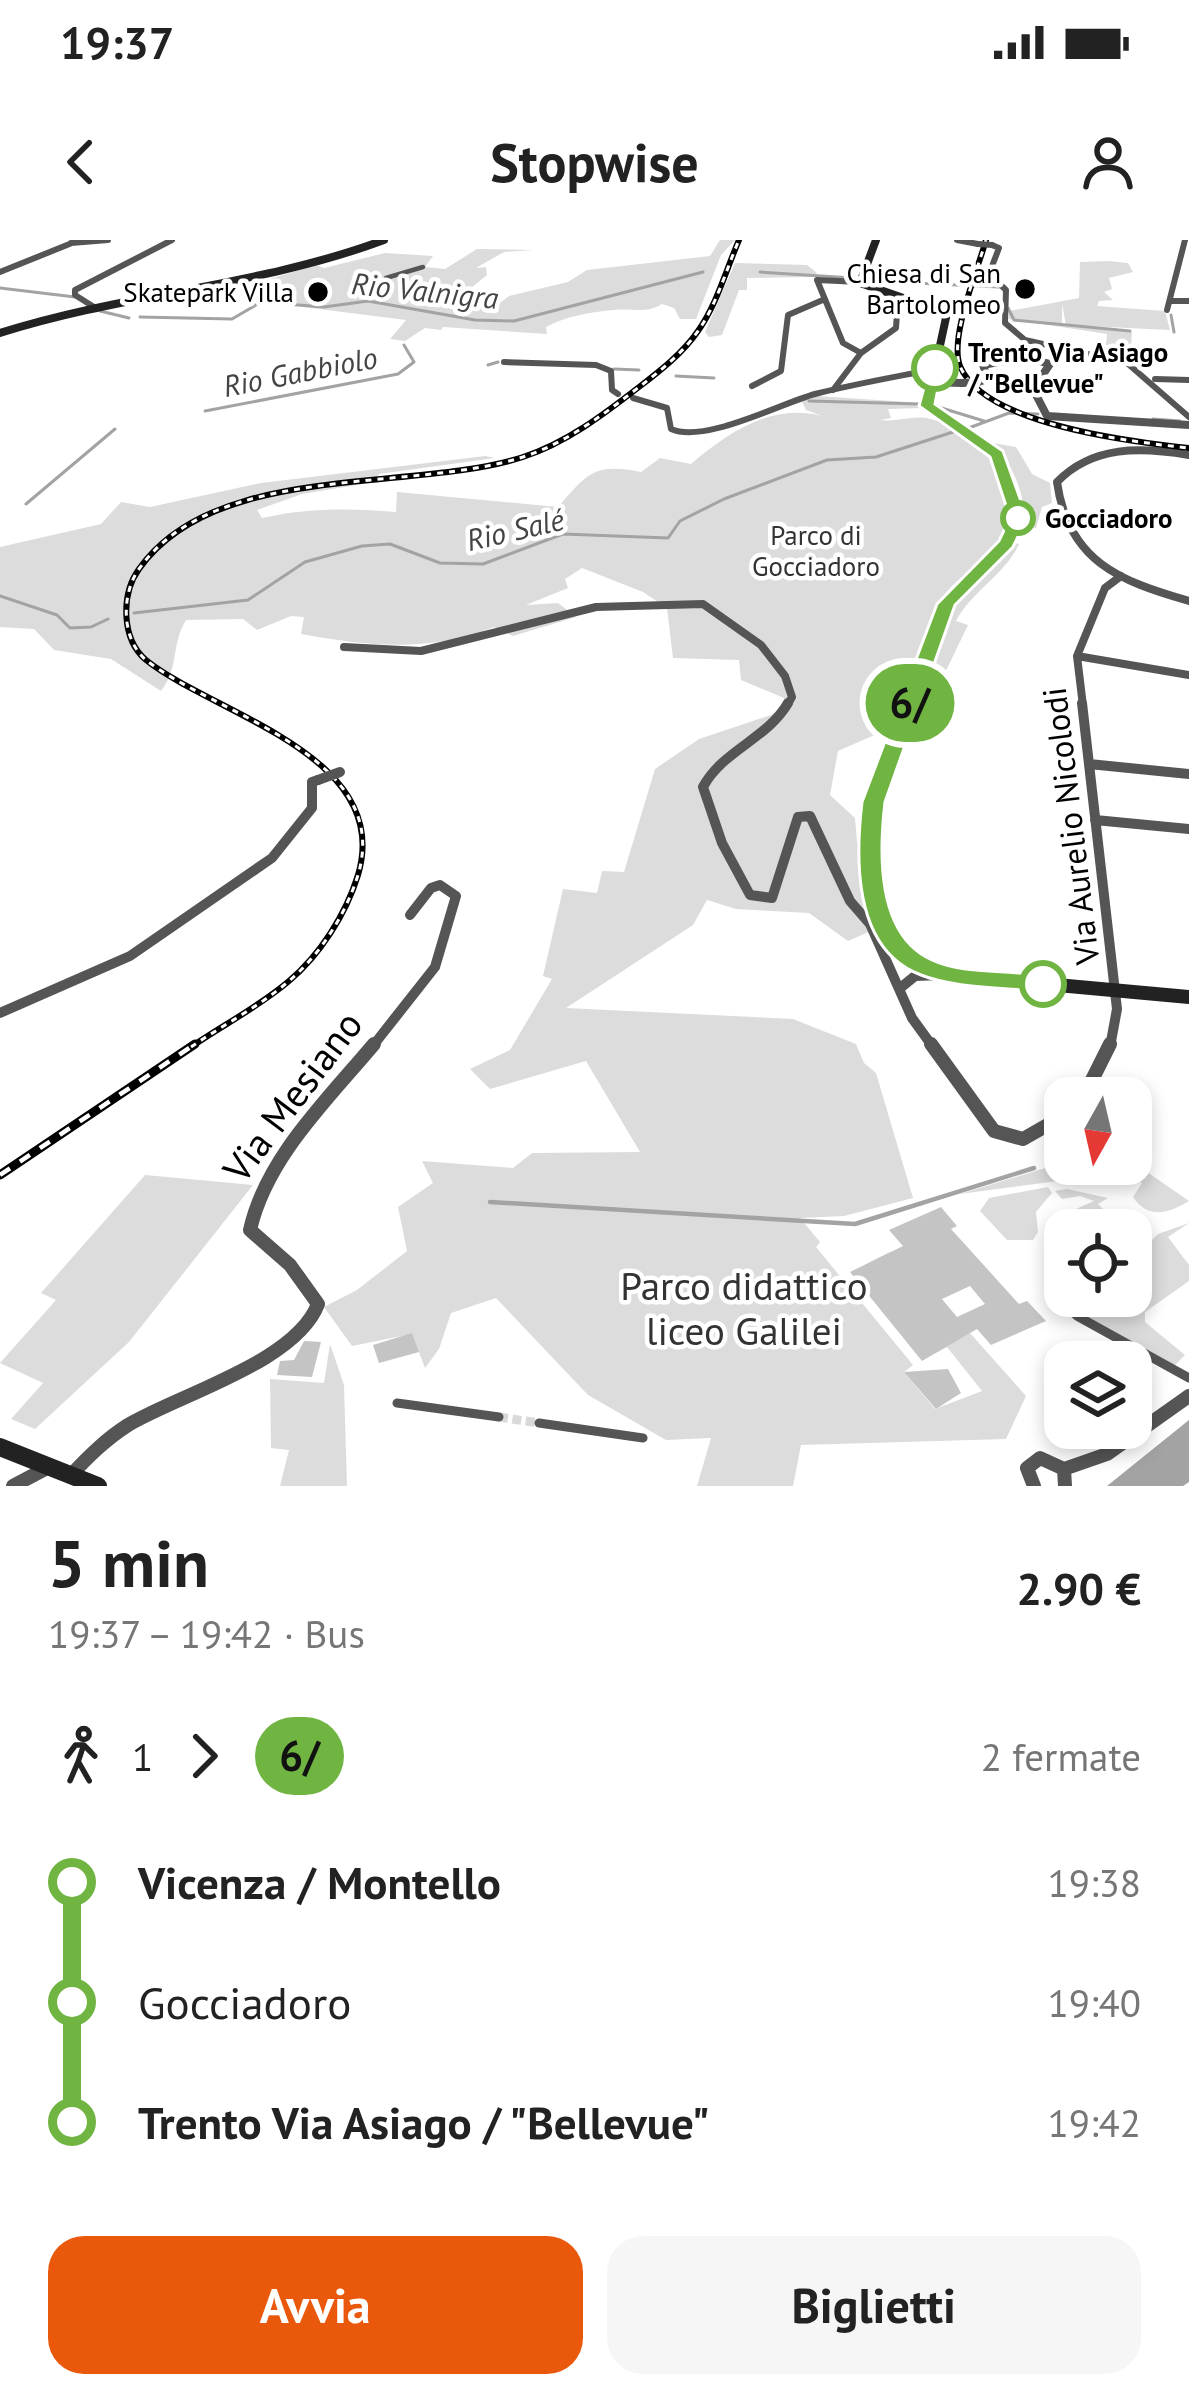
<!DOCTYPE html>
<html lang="it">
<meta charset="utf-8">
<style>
body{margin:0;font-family:"PT Sans",sans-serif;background:#f6f6f6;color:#222;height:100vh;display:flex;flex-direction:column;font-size:45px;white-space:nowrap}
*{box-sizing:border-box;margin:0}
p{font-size:39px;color:#767676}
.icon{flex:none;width:66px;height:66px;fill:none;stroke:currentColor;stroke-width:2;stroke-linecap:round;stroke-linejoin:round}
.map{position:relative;height:1246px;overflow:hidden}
.details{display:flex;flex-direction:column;background:#fff;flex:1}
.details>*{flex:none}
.badge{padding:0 24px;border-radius:39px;font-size:42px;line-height:78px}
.needle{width:78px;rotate:188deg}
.controls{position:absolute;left:1044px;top:837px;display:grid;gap:24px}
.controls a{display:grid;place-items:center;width:108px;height:108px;border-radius:24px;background:#fff;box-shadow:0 6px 18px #0003;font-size:60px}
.map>.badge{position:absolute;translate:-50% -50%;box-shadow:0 0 0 6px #fff}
.legs{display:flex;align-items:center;gap:18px;height:132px;padding:0 48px;font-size:39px}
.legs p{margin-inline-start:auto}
.head{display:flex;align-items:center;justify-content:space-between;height:204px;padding:0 48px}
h1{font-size:66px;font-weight:600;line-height:90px}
.cta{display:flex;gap:24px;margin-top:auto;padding:24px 48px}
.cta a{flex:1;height:138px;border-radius:36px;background:#ea580c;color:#fff;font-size:48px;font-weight:600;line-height:138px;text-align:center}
.cta a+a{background:#f6f6f6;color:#222}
ul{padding:0 48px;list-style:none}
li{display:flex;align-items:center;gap:42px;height:120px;font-size:45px}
li i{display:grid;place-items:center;width:18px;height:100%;margin:0 15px;background:currentColor}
li i::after{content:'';width:30px;height:30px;margin:-15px;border:9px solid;border-radius:50%;background:#fff}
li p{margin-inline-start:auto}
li:first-child i{background:linear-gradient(#0000 50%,currentColor 0)}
li:last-child i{background:linear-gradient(currentColor 50%,#0000 0)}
.status{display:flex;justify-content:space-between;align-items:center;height:84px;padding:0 60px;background:#fff;direction:ltr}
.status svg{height:33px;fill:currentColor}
header{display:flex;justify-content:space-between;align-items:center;height:156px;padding:0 48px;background:#fff;font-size:54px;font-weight:600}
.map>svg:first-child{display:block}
</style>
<div class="status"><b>19:37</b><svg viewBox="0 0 49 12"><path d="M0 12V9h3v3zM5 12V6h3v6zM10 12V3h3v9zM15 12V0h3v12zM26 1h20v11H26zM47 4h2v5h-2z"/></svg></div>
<header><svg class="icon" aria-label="back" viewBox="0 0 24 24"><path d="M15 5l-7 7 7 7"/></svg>Stopwise<svg class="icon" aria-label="person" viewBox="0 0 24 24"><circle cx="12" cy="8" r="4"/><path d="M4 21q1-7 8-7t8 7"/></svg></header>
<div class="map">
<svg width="1189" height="1246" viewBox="0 0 1189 1246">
<rect width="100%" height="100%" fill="#fff"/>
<!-- green -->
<path fill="#dcdcdc" d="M720 0H735L721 15 696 79H680L674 68 662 64C646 74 633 68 614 70 591 72 566 76 546 87L547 94 443 87 441 90 425 88 405 101 390 99 406 80 263 62 291 55 256 43 316 25 324 28 385 13 433 16 425 27 445 29 477 9 533 10 504 12 476 28 486 27 487 35 466 52 424 51 420 56 492 69 509 56 568 42 587 30 710 16Z
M1108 21 1128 23 1133 32 1109 38 1112 49 1104 52 1113 60 1099 61 1097 66 1165 71 1170 90 1066 85 1062 64V86L1132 92 1130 122 1119 118 1125 115 1126 107 1106 105 1107 94 1009 79V71L1079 58 1080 22Z
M735 23 807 25 817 33 811 37 747 38V50H739L722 95 709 97 705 92Z
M817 156 922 163V168L888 169 891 178 880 180C895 182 911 176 926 178 968 186 1022 233 1013 281 1008 309 968 329 950 348 929 371 922 413 911 442L885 441 881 460 902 465 895 486 838 511 830 555 855 578 857 602 867 614 878 688 848 701 809 673 736 669 707 660 693 685 566 768 793 779 856 804 864 823 876 833 913 958 844 976 800 978 820 1002 816 1007 913 1125 904 1132 935 1169 982 1151 947 1107 935 1113 910 1105 861 1046 873 1040 870 1022 890 1012 962 1097 970 1093 1026 1156 1006 1199 801 1205 793 1246H697L711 1198 666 1200 588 1155 496 1058 451 1073 439 1109 425 1128 412 1094 352 1106 324 1067 357 1050 407 1011 398 967 433 943 422 921 513 928 532 913 640 912 586 821 490 849 470 829 510 810 552 739 543 736 563 649 597 653 602 631 624 632 655 529 699 499 780 472 784 458 741 440 739 420 673 418 667 368 643 352 582 328 565 339 568 348 526 365 558 363 576 377 513 396 494 387C429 413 369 406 301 394L304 377 291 376 257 390 243 379 186 380C171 404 179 429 161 451L111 419 54 410 34 389 0 387V307L101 284 121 262 150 267 261 243 485 216 495 218 379 234 375 242 302 254 257 270 262 278C307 268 350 268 396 272L397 252 558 267C588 233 594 223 641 232L660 218 691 224C729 192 771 163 822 176L806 170 802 162Z
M988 202 1016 207 1032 234 1050 243 1052 263 1042 267 1036 288 1026 287C1025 257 1014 220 988 202Z
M1015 303 1019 304C1005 335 972 351 956 381L968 385 917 491 904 502 952 368Z
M1055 925H1137L1189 961C1169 973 1148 980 1133 957L1142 943 1126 932 960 954Z
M145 935 253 945 129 1102 35 1189 11 1179 43 1143 0 1123 56 1060 41 1053Z
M1048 947 1052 953 1036 972 1038 992 1033 1000H1007L980 971 989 958Z
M1067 949 1108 958 1098 964 1117 983 1099 990H1065V994L1051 980 1094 961 1080 956 1062 959 1055 951Z
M1189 983 1168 997 1189 1025V1041L1145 1072V1082L1185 1115 1174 1126 1087 1080 1083 1072 1096 1056H1131V1021L1158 994Z
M330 1104 344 1145 347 1246H280L289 1210 271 1208 270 1139 324 1143Z"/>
<!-- water -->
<path fill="#a3a3a3" d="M1189 1180V1242L1183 1246H1107Z"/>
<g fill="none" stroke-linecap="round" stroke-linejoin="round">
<!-- stream-far1 -->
<path stroke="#a3a3a3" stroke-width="3" d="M760 32 853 38
M873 41 999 47
M0 48 75 57
M1008 68 1014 80 1130 91
M100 71 129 78
M1171 75 1174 92
M140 77 232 79 261 62 324 67 368 61 475 80 514 81 703 32
M488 125 498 122
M614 129 639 130
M676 136 714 138
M809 161 919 164
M935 166 984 181
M205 171 398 134 414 122 404 105
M1153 179 1180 181
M966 189 1009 173 1038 174
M26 264 115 189
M0 356 57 375 70 388 91 387 108 379
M134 373 248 360 305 322 362 306 390 304 440 323 483 324 563 294 668 298 680 281 724 259 827 220 876 217 956 191"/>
<!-- stream -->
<path stroke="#a3a3a3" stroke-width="4.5" d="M490 962 855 984 1034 928"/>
</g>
<!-- building -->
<path fill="#c4c4c4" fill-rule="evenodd" d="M941 967 957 986 951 989 1019 1064 1027 1061 1046 1081 991 1105 977 1089 922 1121 850 1032 903 1006 889 990ZM970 1046 985 1064 957 1077 942 1059Z
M412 1093 419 1112 379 1123 373 1105Z
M304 1101 321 1102 312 1137 277 1135 280 1121 294 1120Z
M948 1129 961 1153 936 1169 904 1132Z"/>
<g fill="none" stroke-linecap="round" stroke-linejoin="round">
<!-- pedestrian-tunnel -->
<path stroke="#d9d9d9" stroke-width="9" stroke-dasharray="9 4.5" stroke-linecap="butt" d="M499 1177 539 1183"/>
<!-- pedestrian-far1 -->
<path stroke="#555" stroke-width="4.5" d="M386 38 423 27"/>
<!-- pedestrian -->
<path stroke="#555" stroke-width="9" d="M1051 1052 1077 1076 1189 1138
M397 1163 499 1177
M539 1183 643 1198"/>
<!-- minor-far3 -->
<path stroke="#555" stroke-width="6" d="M957 0 978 4
M71 3 108 0
M992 5 999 8 989 34 1006 50 1005 83 1025 100 1127 123 1189 177
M0 32 72 3
M860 42 817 40 843 103 861 113
M1172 61H1189
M94 67 75 55V50L172 0
M1167 70 1185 0
M504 122 596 125 611 131 612 150 618 154
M1155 139 1189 140
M752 146 781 131 788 75 825 59
M833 150 861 113 896 88 898 57
M633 158 667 168 671 189C704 204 779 164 815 154 854 144 895 137 935 129"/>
<!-- minor-far2 -->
<path stroke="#555" stroke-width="8" d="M1189 215C1141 207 1093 205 1057 242 1068 321 1119 341 1189 361
M344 407 421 411 596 367 703 364 761 405 785 436 792 457 787 466
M1077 416 1189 435
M1083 466 1077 416 1105 348 1121 336"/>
<!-- minor-far1 -->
<path stroke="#555" stroke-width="10" d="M788 463C767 499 723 510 703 547L722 603 750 655 772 658 798 577 810 576 850 661 870 684 912 778 933 807
M1082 463 1117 769 1110 807
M1089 524 1189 534
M1095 580 1189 589
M899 749 915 736 943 735
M0 773 130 716 272 618 312 568V542L318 540
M372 807 435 727 456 656 440 645 431 648 410 675"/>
<!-- minor -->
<path stroke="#555" stroke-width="14" d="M931 804 994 891 1023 899 1065 875
M1083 858 1110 804
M1064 1229 1107 1214 1189 1156
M71 1235C89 1216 106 1199 128 1185 180 1154 296 1122 318 1064L290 1025 250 990C266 918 328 859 374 804
M13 1246 47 1228
M1034 1246 1027 1228 1040 1218 1064 1229 1065 1246"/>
<!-- tertiary -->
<path stroke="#555" stroke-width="8" d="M931 142 962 143
M978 142 988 139 983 125 1024 117 1050 124 1033 149 1047 176 1189 185"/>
<!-- secondary-far3 -->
<path stroke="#222" stroke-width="8" d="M876 0 860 43 947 73 927 166 984 204
M0 93C126 53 261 46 384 0"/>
<!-- secondary-far2 -->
<path stroke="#222" stroke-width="10" d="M909 466 946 364 1006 303 1018 274 997 213 979 201"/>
<!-- secondary-far1 -->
<path stroke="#222" stroke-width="14" d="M910 463C883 538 868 565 875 647 876 665 877 686 890 701 906 718 925 726 946 735L1189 757"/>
<!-- secondary -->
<path stroke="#222" stroke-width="18" d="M0 1207 98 1246"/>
<defs>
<path id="rail-far1" d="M986 0C978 29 949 98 960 126 984 185 1133 202 1189 208
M191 807C223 785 260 766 289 741 320 715 346 674 358 635 394 515 213 474 146 420 121 399 121 354 139 329 215 221 412 253 523 217 566 203 603 175 639 147 660 131 683 113 698 91 717 64 726 30 739 0"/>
<path id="rail" d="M0 935 195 804"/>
</defs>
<!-- rail-far1 casing -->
<use href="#rail-far1" stroke="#000" stroke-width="6"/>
<!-- rail casing -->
<use href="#rail" stroke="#000" stroke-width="9"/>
<!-- rail-far1 -->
<use href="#rail-far1" stroke="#fff" stroke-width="3" stroke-dasharray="6" stroke-linecap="butt"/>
<!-- rail -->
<use href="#rail" stroke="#fff" stroke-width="4.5" stroke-dasharray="12" stroke-linecap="butt"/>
<!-- minor-bridge-far1 -->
<path stroke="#555" stroke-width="6" d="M978 4 992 5"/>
<!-- minor-bridge -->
<path stroke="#555" stroke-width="10" d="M318 540 340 532"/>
<!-- tertiary-bridge -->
<path stroke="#555" stroke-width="8" d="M962 143 978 142"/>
</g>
<!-- line-1 -->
<path fill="#70b442" stroke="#fff" stroke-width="3" d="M930 125 942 128 935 164 1003 211 1027 278 1013 307 955 365 885 562C879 613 876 695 932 720 966 736 1015 728 1052 738L1055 744 1043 752C1005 747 956 749 921 735 854 710 855 621 862 562L937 364 999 301 1010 278 990 217 919 166Z"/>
<!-- markers -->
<g fill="#000" stroke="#fff" stroke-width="4.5">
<circle cx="1025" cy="49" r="12"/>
<circle cx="318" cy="52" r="12"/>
</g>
<g fill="#fff" stroke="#70b442" stroke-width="6">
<circle cx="935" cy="128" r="21"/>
<circle cx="1018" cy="278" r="15"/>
<circle cx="1043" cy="744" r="21"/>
</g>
<g text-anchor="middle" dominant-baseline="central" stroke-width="9" stroke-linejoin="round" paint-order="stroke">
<!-- far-poi labels -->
<g font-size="27" fill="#000" stroke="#fff" text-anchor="end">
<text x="1001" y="33">Chiesa di San<tspan x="1001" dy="31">Bartolomeo</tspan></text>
<text x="294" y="52">Skatepark Villa</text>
</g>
<!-- far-stop labels -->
<g font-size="27" font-weight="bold" fill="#000" stroke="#fff" text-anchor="start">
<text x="968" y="112">Trento Via Asiago<tspan x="968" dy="31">/ "Bellevue"</tspan></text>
<text x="1045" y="278">Gocciadoro</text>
</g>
<!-- far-park labels -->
<g font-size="27" fill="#333" stroke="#fff">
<text x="816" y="295">Parco di<tspan x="816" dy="31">Gocciadoro</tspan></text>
</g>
<!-- far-water labels -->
<g font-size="30" font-style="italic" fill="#444" stroke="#fff">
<text transform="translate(425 50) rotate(6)">Rio Valnigra</text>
<text transform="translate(300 131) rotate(-11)">Rio Gabbiolo</text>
<text transform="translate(515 289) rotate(-13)">Rio Salé</text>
</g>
<!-- street labels -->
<g font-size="33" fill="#000" stroke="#fff">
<text transform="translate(1070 586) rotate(-97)">Via Aurelio Nicolodi</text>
</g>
<!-- near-street labels -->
<g font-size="39" fill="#000" stroke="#fff">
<text transform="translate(292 856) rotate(-53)">Via Mesiano</text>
</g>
<!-- near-park labels -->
<g font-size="39" fill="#333" stroke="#fff">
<text x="744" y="1045">Parco didattico<tspan x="744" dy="45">liceo Galilei</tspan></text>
</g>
</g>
</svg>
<div class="controls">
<a><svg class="needle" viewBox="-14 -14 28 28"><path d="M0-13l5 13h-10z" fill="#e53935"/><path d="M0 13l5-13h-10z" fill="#767676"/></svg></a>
<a><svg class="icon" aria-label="locate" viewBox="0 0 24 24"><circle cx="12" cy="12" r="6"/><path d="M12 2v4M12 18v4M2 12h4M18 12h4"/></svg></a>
<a><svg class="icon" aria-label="layers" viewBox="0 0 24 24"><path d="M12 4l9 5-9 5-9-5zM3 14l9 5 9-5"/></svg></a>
</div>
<b class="badge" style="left:910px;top:463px;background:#70b442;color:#111">6/</b>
</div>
<section class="details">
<div class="head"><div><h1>5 min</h1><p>19:37 – 19:42 · Bus</p></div><b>2.90 €</b></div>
<div class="legs"><svg class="icon" aria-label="walk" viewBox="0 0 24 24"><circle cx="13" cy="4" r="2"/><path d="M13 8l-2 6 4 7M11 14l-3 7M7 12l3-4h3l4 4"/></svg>1<svg class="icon" aria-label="forward" viewBox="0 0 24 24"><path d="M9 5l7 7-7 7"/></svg><b class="badge" style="background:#70b442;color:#111">6/</b><p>2 fermate</p></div>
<ul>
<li><i style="color:#70b442"></i><b>Vicenza / Montello</b><p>19:38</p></li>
<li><i style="color:#70b442"></i><span>Gocciadoro</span><p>19:40</p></li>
<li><i style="color:#70b442"></i><b>Trento Via Asiago / &quot;Bellevue&quot;</b><p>19:42</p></li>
</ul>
<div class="cta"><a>Avvia</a><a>Biglietti</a></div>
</section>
